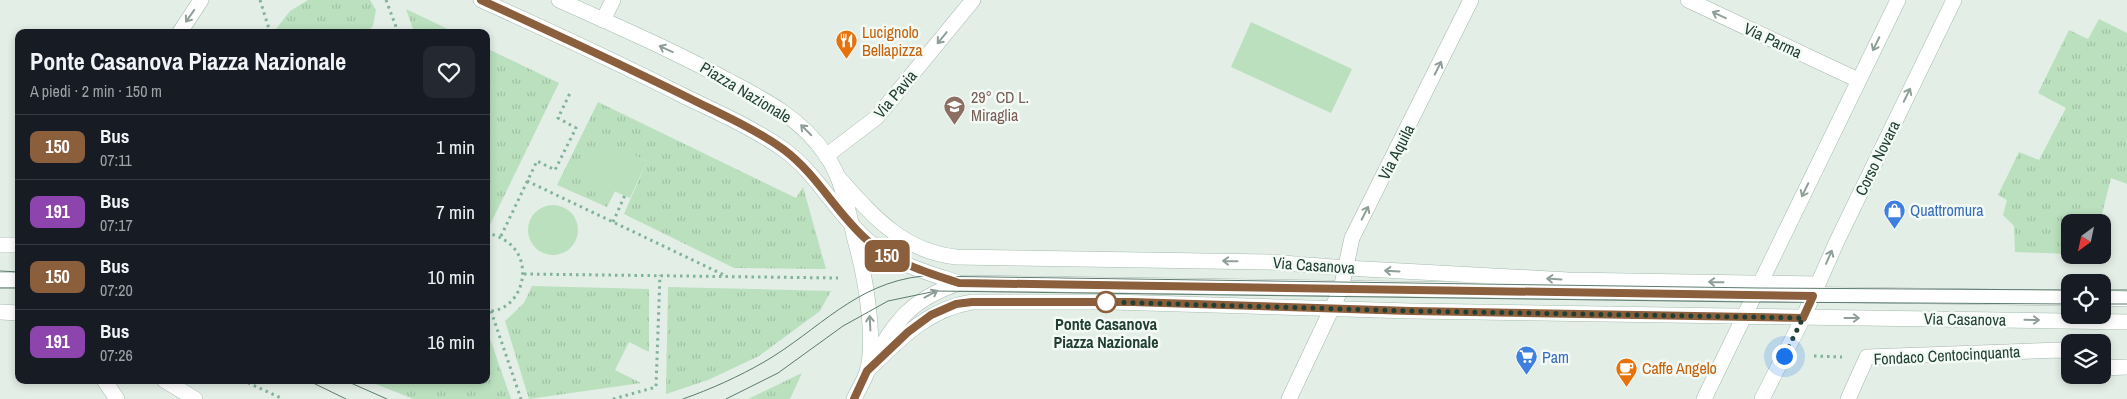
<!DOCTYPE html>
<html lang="it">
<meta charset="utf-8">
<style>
body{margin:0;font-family:"Archivo Narrow",sans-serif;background:#242831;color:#f1f3f6;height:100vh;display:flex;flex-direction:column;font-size:19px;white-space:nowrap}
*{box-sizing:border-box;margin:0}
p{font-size:16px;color:#9ea1a6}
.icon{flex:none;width:28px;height:28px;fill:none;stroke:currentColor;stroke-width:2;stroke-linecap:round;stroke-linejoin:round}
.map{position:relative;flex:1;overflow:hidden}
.sheet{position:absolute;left:15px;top:29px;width:475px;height:355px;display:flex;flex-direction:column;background:#171b24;border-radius:10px;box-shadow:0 2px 8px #0003}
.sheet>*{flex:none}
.badge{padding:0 10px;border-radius:8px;font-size:18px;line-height:32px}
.needle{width:32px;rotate:213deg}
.tools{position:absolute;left:2061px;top:214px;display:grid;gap:10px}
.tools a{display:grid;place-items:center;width:50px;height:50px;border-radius:10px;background:#171b24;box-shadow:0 2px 8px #0003;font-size:25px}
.you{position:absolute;width:25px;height:25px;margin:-12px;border:4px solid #fff;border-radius:50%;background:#1a73e8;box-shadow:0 0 0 8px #1a73e833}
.map>.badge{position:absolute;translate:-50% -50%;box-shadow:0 0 0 2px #fff}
.round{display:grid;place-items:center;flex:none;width:52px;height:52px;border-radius:10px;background:#242831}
.headline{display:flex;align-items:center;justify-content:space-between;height:85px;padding:0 15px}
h1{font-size:24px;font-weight:700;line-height:38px}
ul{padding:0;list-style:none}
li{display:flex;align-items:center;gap:15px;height:65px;padding:0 15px;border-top:1px solid #363941}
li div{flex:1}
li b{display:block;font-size:19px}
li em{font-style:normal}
li .badge{min-width:55px;font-weight:700;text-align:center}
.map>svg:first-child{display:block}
</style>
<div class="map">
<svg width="2127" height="399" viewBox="0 0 2127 399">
<defs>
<pattern id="grass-tufts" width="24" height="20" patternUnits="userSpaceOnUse" patternTransform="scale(1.25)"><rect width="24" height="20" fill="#bae0be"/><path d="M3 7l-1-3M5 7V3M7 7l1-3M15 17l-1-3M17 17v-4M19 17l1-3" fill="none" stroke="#a0c1a4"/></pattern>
</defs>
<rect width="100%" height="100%" fill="#e3eee7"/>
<!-- grass -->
<path fill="url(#grass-tufts)" d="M308 0H370L376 10 373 26 367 32H277L276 29 290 11Z
M406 9 454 32H414Z
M2099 19 2127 33V184L2111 178 2100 222H2070V254L2015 252 2014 226 2003 215 2007 200 1998 195 2019 152 2039 160 2066 108 2038 93 2069 30 2088 39Z
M486 48 559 83 490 225 486 224Z
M598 102 796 198 803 187 826 269 734 268 624 214 647 161 599 140 583 176 615 191 607 207 557 185Z
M532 286 649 289V352L629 342 615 370 641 383 529 399 505 321 524 303Z
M668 287 831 291 820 311 759 356 708 380 666 394Z
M486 327 511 399H413L366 380H486Z
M802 373 790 399H748Z"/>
<!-- pitch -->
<path fill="#bae0be" d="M1251 22 1352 69 1331 113 1231 67Z
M599 139 647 161 630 198 582 177Z
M528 230a25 25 0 1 1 50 0a25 25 0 1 1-50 0Z"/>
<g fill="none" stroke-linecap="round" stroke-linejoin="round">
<defs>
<path id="service" d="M481 0C550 31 619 63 686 97 719 113 753 128 783 149 817 173 836 213 867 240 894 264 926 272 959 283L2070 298
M0 280H19
M2102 298 2127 299
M871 364C896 320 910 300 959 283
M2102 368 2127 367
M164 380 195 399
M1848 399 1867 357 2061 350 2070 355"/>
<path id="minor" d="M1688 0 1858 80
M603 20 613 0
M826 156 877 117 973 0
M1289 399 1341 289 1352 238 1471 0"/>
<path id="secondary" d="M559 0C616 26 673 50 727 80 765 100 801 118 826 155 845 182 849 219 858 251 866 282 876 342 867 372 864 381 858 390 854 399
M180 32 201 0
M838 177C873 216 902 251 956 257L1269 262 1346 268 1568 280 1818 284
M0 245H19
M0 312 19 313
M867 371C899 340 927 309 972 302H1112L1411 311 2127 322
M104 380 117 399
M1704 399 1898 0
M1762 399 1803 318 1837 241 1954 0"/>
</defs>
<!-- service casing -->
<use href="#service" stroke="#a5b6ad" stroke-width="16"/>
<!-- minor casing -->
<use href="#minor" stroke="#a5b6ad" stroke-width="16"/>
<!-- secondary casing -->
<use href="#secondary" stroke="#a3bdb0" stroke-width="16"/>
<!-- path -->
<path stroke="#81b39b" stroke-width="3" stroke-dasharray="2.5 4" stroke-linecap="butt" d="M260 0 270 32
M386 0 398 32
M527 181 724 275
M613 222 625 195
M486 233C543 244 526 314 486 311
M501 236 537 161 555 170 576 128 558 118 571 91
M524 274 838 278
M491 311 521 399
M1814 356 1842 357
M242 380 283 399
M613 399 656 387 660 275"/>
<!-- service -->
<use href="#service" stroke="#fff" stroke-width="15"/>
<!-- minor -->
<use href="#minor" stroke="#fff" stroke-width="15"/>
<!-- secondary -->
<use href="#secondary" stroke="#fff" stroke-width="15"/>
<!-- tram -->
<path stroke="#5c7b6e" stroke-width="1" d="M0 271 19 272
M0 288H19
M2102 290H2127
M2102 304H2127
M307 380 346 399
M344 380 387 399
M683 399C711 389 738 377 764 362 819 330 855 283 923 276L1758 288 2070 290
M726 399 778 373 843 326 888 301 936 291 1751 302 2070 304"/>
</g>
<!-- one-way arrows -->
<defs><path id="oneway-shaft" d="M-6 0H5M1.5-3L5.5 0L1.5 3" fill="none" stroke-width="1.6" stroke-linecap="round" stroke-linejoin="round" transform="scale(1.25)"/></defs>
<g stroke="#90a099">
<use href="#oneway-shaft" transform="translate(1719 15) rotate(-155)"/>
<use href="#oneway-shaft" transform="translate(190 16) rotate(125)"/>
<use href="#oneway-shaft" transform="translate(942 38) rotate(129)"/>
<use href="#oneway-shaft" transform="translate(1876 44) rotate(116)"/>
<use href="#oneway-shaft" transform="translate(666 49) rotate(-155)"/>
<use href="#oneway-shaft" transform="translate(1438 68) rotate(-63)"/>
<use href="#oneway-shaft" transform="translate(1907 95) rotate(-64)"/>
<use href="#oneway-shaft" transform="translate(806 130) rotate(-135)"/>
<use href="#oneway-shaft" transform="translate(1805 190) rotate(116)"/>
<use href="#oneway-shaft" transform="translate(1365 213) rotate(-63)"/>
<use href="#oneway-shaft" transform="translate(1829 257) rotate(-66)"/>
<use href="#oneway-shaft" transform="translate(1230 261) rotate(-179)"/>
<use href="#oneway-shaft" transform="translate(1392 271) rotate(-177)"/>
<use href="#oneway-shaft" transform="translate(1554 279) rotate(-176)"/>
<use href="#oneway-shaft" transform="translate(1716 282) rotate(-179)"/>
<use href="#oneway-shaft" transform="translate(931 294) rotate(-28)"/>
<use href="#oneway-shaft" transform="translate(1852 318)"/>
<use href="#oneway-shaft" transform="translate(2032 320) rotate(1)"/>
<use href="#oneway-shaft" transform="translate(870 323) rotate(-93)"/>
</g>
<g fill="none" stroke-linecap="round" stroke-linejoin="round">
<defs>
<path id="line" d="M481 0C549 31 616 62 683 95 716 112 752 127 783 149 817 174 836 213 867 240 894 263 926 272 959 283L1813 296 1803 318 1411 311 1132 302H972L956 304 931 315 908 332 867 371 854 399"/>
</defs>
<!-- line casing -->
<use href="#line" stroke="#fff" stroke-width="11"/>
<!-- line -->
<use href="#line" stroke="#8b5e3c" stroke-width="8"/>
<!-- walk -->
<path stroke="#214033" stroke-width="5" stroke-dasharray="0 9" d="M1106 302 1411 311 1803 318 1784 356"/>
</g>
<!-- icons -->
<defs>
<symbol id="restaurant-pin" viewBox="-11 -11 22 30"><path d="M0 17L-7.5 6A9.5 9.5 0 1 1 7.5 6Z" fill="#e8710a" stroke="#f4faf6"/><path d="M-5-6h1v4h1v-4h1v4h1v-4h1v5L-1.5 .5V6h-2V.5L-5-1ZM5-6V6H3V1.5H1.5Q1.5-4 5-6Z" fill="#fff"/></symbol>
<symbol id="school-pin" viewBox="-11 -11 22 30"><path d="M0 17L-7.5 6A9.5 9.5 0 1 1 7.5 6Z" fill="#8d6e63" stroke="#f4faf6"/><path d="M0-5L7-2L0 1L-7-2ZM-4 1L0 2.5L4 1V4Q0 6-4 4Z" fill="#fff"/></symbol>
<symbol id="shop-pin" viewBox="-11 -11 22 30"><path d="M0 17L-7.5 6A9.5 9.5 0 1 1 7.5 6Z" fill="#3f7fe0" stroke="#f4faf6"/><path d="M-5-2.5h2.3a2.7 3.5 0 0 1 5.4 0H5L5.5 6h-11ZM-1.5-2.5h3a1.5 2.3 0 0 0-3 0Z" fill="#fff"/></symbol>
<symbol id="supermarket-pin" viewBox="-11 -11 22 30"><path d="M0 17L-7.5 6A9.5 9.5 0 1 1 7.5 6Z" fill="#3f7fe0" stroke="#f4faf6"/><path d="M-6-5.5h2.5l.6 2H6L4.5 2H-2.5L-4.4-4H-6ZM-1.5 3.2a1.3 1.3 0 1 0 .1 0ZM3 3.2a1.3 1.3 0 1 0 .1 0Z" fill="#fff"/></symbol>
<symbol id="cafe-pin" viewBox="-11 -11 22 30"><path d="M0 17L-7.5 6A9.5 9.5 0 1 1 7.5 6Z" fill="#e8710a" stroke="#f4faf6"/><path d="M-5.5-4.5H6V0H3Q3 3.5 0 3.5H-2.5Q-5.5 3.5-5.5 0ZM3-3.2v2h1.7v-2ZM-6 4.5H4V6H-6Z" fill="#fff"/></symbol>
</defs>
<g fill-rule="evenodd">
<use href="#restaurant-pin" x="834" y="28" width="25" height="34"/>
<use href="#school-pin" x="942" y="94" width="25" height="34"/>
<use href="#shop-pin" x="1882" y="198" width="25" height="34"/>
<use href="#supermarket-pin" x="1514" y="344" width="25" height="34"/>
<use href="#cafe-pin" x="1614" y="356" width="25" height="34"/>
</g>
<!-- markers -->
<circle fill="#fff" stroke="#8b5e3c" stroke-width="2.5" cx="1106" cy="302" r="10"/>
<g text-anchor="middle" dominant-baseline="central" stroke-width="5" stroke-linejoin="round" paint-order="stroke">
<!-- food labels -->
<g font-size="16" fill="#c56008" stroke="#f4faf6" text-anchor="start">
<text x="862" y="32">Lucignolo<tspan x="862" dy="18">Bellapizza</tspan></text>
<text x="1642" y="368">Caffe Angelo</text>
</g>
<!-- street labels -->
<g font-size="16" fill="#214033" stroke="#f4faf6">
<text transform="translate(1773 40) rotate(25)">Via Parma</text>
<text transform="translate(746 92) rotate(31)">Piazza Nazionale</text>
<text transform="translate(895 94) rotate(-50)">Via Pavia</text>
<text transform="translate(1396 152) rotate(-63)">Via Aquila</text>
<text transform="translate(1877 158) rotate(-64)">Corso Novara</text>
<text transform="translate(1314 265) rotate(4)">Via Casanova</text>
<text transform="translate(1965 319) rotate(1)">Via Casanova</text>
<text transform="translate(1947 355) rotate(-3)">Fondaco Centocinquanta</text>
</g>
<!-- education labels -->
<g font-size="16" fill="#785e54" stroke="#f4faf6" text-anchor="start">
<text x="971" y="97">29° CD L.<tspan x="971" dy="18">Miraglia</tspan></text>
</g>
<!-- shop labels -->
<g font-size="16" fill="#366cbe" stroke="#f4faf6" text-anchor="start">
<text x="1910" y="210">Quattromura</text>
<text x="1542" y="357">Pam</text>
</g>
<!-- stop labels -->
<g font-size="16" font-weight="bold" fill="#214033" stroke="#f4faf6">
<text x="1106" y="324">Ponte Casanova<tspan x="1106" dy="18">Piazza Nazionale</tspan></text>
</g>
</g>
</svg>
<div class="tools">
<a><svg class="needle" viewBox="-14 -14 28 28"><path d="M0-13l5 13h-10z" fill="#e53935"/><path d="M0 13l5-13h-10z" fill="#9ea1a6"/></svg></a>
<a><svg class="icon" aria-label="locate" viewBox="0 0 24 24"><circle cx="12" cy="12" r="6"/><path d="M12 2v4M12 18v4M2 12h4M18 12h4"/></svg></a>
<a><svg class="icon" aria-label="layers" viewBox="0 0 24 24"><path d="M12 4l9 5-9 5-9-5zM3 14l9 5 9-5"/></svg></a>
</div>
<div class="you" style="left:1784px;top:356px"></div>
<b class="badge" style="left:887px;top:256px;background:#8b5e3c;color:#fff">150</b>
<section class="sheet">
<div class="headline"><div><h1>Ponte Casanova Piazza Nazionale</h1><p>A piedi · 2 min · 150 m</p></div><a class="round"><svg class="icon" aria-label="heart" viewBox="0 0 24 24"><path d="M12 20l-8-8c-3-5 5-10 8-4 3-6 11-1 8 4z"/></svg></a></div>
<ul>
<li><span class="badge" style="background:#8b5e3c;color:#fff">150</span><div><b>Bus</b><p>07:11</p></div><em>1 min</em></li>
<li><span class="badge" style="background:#8e44ad;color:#fff">191</span><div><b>Bus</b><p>07:17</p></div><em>7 min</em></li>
<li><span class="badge" style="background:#8b5e3c;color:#fff">150</span><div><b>Bus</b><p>07:20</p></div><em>10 min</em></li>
<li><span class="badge" style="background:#8e44ad;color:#fff">191</span><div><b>Bus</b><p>07:26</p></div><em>16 min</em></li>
</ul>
</section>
</div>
